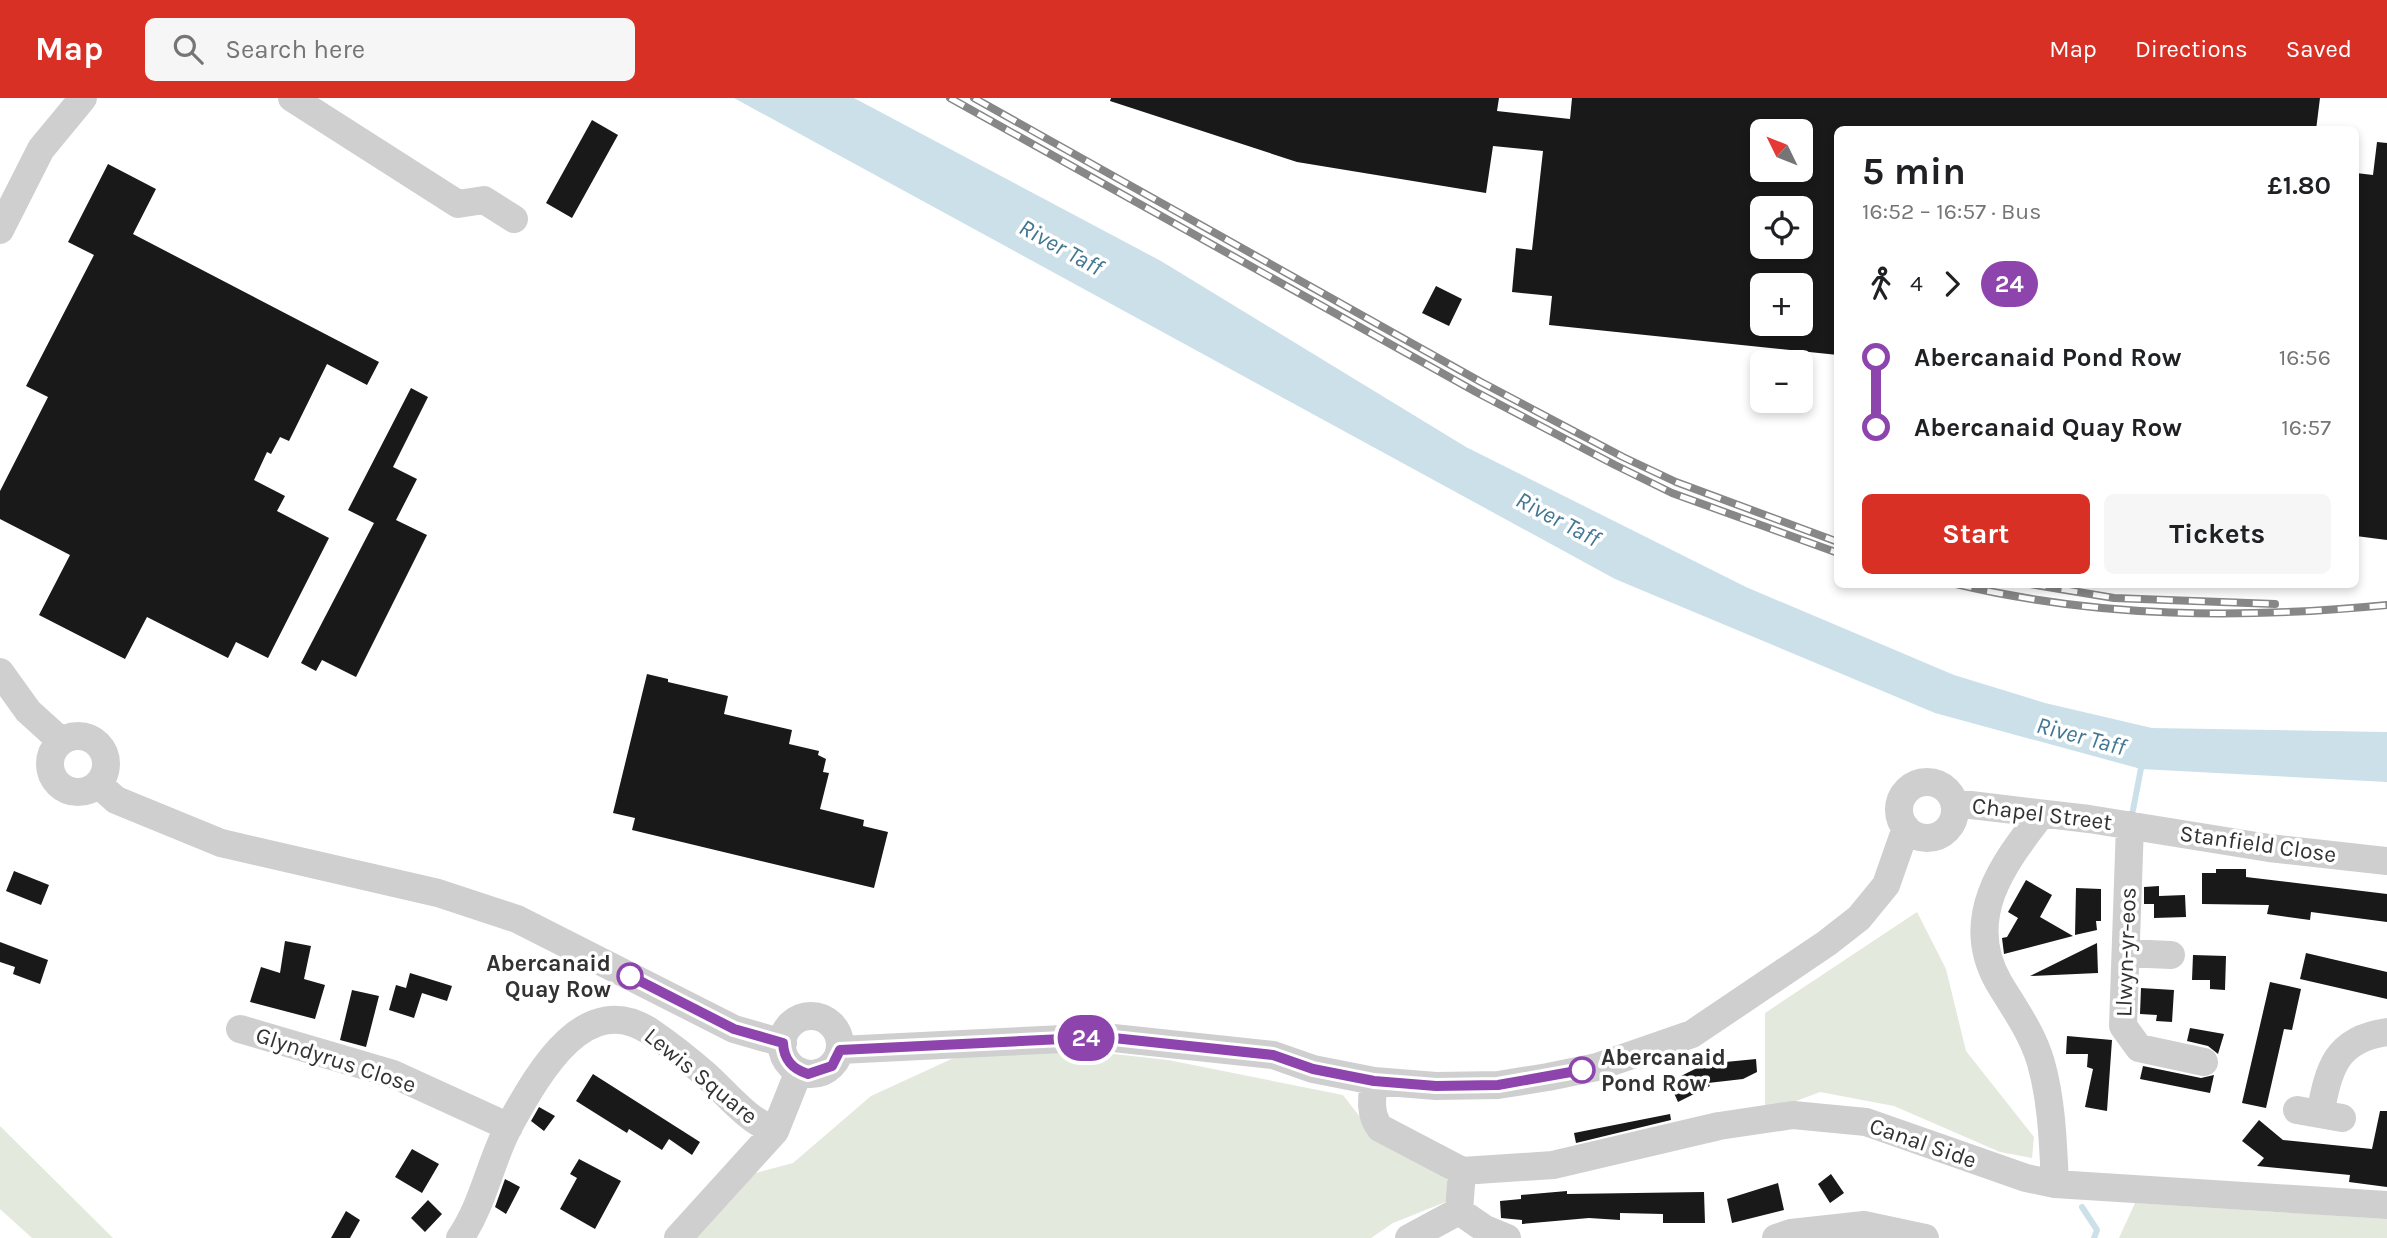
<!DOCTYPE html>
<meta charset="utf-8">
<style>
body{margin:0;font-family:Karla,sans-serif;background:#f6f6f6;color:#202124;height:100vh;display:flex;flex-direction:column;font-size:26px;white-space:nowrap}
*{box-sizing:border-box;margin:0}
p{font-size:23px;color:#757577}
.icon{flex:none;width:38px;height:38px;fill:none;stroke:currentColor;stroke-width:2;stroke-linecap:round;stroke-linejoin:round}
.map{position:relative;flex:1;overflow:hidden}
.details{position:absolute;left:1834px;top:28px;width:525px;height:462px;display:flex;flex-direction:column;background:#fff;border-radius:10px;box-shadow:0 4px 10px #0003}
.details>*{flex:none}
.badge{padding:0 14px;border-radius:23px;font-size:24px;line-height:46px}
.needle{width:46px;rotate:313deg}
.tools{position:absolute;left:1750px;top:21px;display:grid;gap:14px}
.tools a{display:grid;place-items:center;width:63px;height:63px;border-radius:10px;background:#fff;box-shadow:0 4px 10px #0003;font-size:35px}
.map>.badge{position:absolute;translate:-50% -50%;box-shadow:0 0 0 4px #fff}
.legs{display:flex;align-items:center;gap:10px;height:77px;padding:0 28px;font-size:23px}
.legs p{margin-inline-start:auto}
.summary{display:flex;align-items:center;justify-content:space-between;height:119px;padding:0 28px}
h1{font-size:38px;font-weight:700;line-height:52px}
.action{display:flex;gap:14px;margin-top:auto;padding:14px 28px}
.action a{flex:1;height:80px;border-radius:10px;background:#d93025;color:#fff;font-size:28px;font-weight:700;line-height:80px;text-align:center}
.action a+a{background:#f6f6f6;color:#202124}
ul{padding:0 28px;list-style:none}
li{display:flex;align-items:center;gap:24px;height:70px;font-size:26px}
li i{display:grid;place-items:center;width:10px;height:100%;margin:0 9px;background:currentColor}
li i::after{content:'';width:18px;height:18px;margin:-9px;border:5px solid;border-radius:50%;background:#fff}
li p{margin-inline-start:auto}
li:first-child i{background:linear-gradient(#0000 50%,currentColor 0)}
li:last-child i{background:linear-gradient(currentColor 50%,#0000 0)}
header{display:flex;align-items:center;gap:42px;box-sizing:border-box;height:98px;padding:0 35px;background:#d93025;color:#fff}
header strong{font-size:33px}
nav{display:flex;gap:38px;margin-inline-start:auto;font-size:24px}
.search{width:490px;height:63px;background:#f6f6f6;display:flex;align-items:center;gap:18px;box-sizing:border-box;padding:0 24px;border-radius:10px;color:#757577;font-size:26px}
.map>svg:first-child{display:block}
</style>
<header>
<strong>Map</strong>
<div class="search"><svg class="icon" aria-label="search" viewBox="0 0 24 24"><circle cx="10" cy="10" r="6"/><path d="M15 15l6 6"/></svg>Search here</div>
<nav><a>Map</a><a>Directions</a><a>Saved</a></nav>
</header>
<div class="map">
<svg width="2387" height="1140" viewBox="0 0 2387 1140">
<rect width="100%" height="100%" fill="#fff"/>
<!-- green -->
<path fill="#e3e9dc" d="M1917 814 1946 871 1966 953 2034 1039 2032 1060 2000 1054 1894 1008 1820 994 1765 1015V915Z
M1078 952 1168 962 1343 997 1377 1041 1447 1078 1448 1103 1393 1125 1371 1140H690L748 1077 793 1065 871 998 958 958Z
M0 1028 113 1140H32L0 1111Z
M2135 1105 2387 1121V1140H2119Z"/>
<!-- water -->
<path fill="#cce0ea" d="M734 0H854L1161 163 1466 349 1746 489 1954 577 2045 605 2152 630 2387 634V684L2141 671 1935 615 1615 481Z"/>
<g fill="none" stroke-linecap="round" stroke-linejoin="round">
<!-- stream -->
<path stroke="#cce0ea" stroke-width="6" d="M2133 712 2142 665
M2082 1109 2097 1132 2094 1140"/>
</g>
<!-- building -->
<path fill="#191919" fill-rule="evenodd" d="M1111 0H1499L1497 13 1570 21 1572 0H2320L2316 32H1838V257L1549 227 1552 198 1512 194 1516 150 1532 152 1543 53 1493 48 1486 95 1297 64 1110 3ZM1762 33H1801V72H1762ZM1762 110H1801V149H1762ZM1762 187H1801V226H1762Z
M592 22 618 37 572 120 546 105Z
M2377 44 2387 45V442L2356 438V75L2373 77Z
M108 66 156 91 133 136 379 264 367 287 327 266 289 343 280 339 271 356 267 354 254 382 285 398 277 413 329 440 268 560 236 544 228 560 147 519 125 561 39 517 70 457 0 421V393L48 299 26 288 94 157 68 144Z
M1436 188 1462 201 1449 228 1422 215Z
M411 290 428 299 393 369 417 381 396 422 427 437 356 579 322 562 316 573 301 565 374 425 348 412Z
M647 576 668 581V584L728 598 724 616 792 632 789 646 819 653 818 657 826 661 823 674 829 675 820 711 864 722 863 728 888 734 874 790 632 732 635 720 613 715Z
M2216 771H2246V779L2387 796V824L2311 814 2310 822 2267 816 2269 807 2202 806V775H2216Z
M14 773 49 787 41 807 6 793Z
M2026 782 2052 797 2040 819 2073 838 2004 856 2002 840 2007 839 2018 820 2008 814Z
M2159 788V798L2185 797 2186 819 2154 820V806H2144V789Z
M2076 790 2101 791V823H2096L2097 832 2075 837Z
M285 843 311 848 304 881 325 887 315 921 250 904 261 869 280 875Z
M0 844 48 862 40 886 13 876 15 869 0 864Z
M2097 845 2098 875 2030 878Z
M2306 855 2387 874V901L2300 881Z
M2193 857 2226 858 2225 892 2210 891V882H2192Z
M410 875 452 888 447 903 422 895 414 920 389 912 396 887 406 890Z
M2270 884 2301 891 2292 932 2284 931 2266 1010 2242 1005Z
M2141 890 2174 892 2172 924 2156 923 2157 917 2140 916Z
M352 892 379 898 366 949 340 942Z
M2190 930 2224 936 2218 956 2208 948 2187 943Z
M2067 938 2112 942 2107 1013 2085 1009 2093 971 2087 969 2088 956H2066Z
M1756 961 1757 974 1743 981 1708 985 1710 988 1678 1004 1669 984 1705 966Z
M2143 968 2201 980 2214 977 2210 995 2140 981Z
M593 976 700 1044 692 1057 669 1041 662 1052 629 1031 627 1035 576 1003Z
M539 1009 555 1018 544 1033 531 1023Z
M2380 1013H2387V1089L2349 1084 2350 1077 2257 1068 2264 1060 2242 1043 2259 1022 2283 1042 2372 1051Z
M1670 1016 1671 1022 1576 1045 1574 1035Z
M412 1051 439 1066 422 1095 395 1079Z
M579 1061 621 1083 595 1131 560 1111 577 1080 570 1076Z
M1831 1076 1844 1095 1830 1105 1818 1086Z
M505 1081 520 1089 506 1116 495 1109Z
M1778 1085 1784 1112 1732 1125 1727 1101Z
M1567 1093V1096L1704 1094 1705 1125H1663V1116L1620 1115V1122L1589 1120 1522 1126V1122L1501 1120 1500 1103 1521 1101V1097Z
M428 1102 442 1116 425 1134 411 1120Z
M346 1113 360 1122 350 1140H331Z"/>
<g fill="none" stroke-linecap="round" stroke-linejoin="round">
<!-- minor -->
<path stroke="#cfcfcf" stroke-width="28" d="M292 0 458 106 484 102 514 121
M0 132 41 51 83 0
M0 574 28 613 61 643
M50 666a28 28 0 1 1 56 0a28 28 0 1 1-56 0Z
M1899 712a28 28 0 1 1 56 0a28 28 0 1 1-56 0Z
M98 686 116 702 221 745 438 795 517 821 734 931 783 945
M1954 705 2089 721 2269 750 2387 763
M2041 717C2002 767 1962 821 1999 885 2014 910 2033 936 2041 965 2052 1004 2053 1046 2055 1086
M2130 727 2123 928 2139 950 2204 964
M2126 855 2171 857
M782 947a29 29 0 1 1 58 0a29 29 0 1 1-58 0Z
M240 931 393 976 509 1029
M840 952 1104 939 1273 957 1313 971 1374 983 1436 988 1498 987 1548 979 1597 969 1692 936 1827 845 1859 820 1886 787 1906 730
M1374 983C1372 999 1369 1016 1380 1030L1462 1073
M2297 1012 2342 1020
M2320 1016C2329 971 2335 941 2387 934
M1462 1073 1553 1067 1719 1028 1793 1017 1866 1024 2026 1080 2055 1086 2387 1107
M1459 1113 1485 1131 1507 1140
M460 1140C483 1107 490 1064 509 1028 537 978 584 889 651 934 670 947 689 962 706 977 729 998 746 1021 775 1033
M678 1140 775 1033 799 973
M1409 1140 1459 1113 1462 1073
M1776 1140 1791 1135 1864 1127 1925 1140"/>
<defs>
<path id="rail" d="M950 0 1476 294 1615 367 1672 395 1838 455
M974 0 1481 284 1623 359 1676 384 1838 444
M1956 486C2098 520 2243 521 2387 507
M2030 486 2114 500 2275 506"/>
</defs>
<!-- rail casing -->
<use href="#rail" stroke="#878787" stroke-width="8"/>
<!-- rail -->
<use href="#rail" stroke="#fff" stroke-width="5" stroke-dasharray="16" stroke-linecap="butt"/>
</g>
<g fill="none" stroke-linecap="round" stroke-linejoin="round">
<defs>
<path id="line-1" d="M630 878 734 931 783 945C784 962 792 971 808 976L832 968 840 952 1104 939 1273 957 1313 971 1374 983 1436 988 1498 987 1582 972"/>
</defs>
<!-- line-1 casing -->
<use href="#line-1" stroke="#fff" stroke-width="16"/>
<!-- line-1 -->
<use href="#line-1" stroke="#8e44ad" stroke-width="10"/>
</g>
<!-- markers -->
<g fill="#fff" stroke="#8e44ad" stroke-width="3.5">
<circle cx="630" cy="878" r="12"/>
<circle cx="1582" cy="972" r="12"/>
</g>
<g text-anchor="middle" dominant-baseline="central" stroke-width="7" stroke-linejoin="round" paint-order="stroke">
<!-- street labels -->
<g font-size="23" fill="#323232" stroke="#fff">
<text transform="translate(2042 716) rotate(7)">Chapel Street</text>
<text transform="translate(2258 746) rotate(8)">Stanfield Close</text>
<text transform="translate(2126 854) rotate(-88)">Llwyn-yr-eos</text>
<text transform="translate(336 962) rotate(18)">Glyndyrus Close</text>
<text transform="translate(701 978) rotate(39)">Lewis Square</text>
<text transform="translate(1923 1045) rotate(19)">Canal Side</text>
</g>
<!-- stop labels -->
<g font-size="23" font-weight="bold" fill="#323232" stroke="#fff" text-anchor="end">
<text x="611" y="865">Abercanaid<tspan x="611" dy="26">Quay Row</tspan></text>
<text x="1601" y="959" text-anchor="start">Abercanaid<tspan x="1601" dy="26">Pond Row</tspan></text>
</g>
<!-- water labels -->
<g font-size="24" font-style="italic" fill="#427793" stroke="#fff">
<text transform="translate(1061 149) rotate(29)">River Taff</text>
<text transform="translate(1558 421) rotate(28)">River Taff</text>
<text transform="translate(2081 638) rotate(15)">River Taff</text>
</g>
</g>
</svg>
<div class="tools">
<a><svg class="needle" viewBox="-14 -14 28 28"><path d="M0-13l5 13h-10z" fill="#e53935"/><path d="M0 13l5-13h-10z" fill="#757577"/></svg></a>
<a><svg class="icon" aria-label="locate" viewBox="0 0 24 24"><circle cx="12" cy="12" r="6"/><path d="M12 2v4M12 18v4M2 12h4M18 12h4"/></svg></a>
<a>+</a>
<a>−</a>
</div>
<b class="badge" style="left:1086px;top:940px;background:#8e44ad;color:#fff">24</b>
<section class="details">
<div class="summary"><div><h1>5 min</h1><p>16:52 – 16:57 · Bus</p></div><b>£1.80</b></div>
<div class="legs"><svg class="icon" aria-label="walk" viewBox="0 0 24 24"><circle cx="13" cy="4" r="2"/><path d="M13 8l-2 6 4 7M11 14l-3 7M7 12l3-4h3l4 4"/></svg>4<svg class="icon" aria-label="forward" viewBox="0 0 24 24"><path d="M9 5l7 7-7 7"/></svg><b class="badge" style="background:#8e44ad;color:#fff">24</b></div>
<ul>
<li><i style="color:#8e44ad"></i><b>Abercanaid Pond Row</b><p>16:56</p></li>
<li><i style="color:#8e44ad"></i><b>Abercanaid Quay Row</b><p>16:57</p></li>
</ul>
<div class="action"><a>Start</a><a>Tickets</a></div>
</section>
</div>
